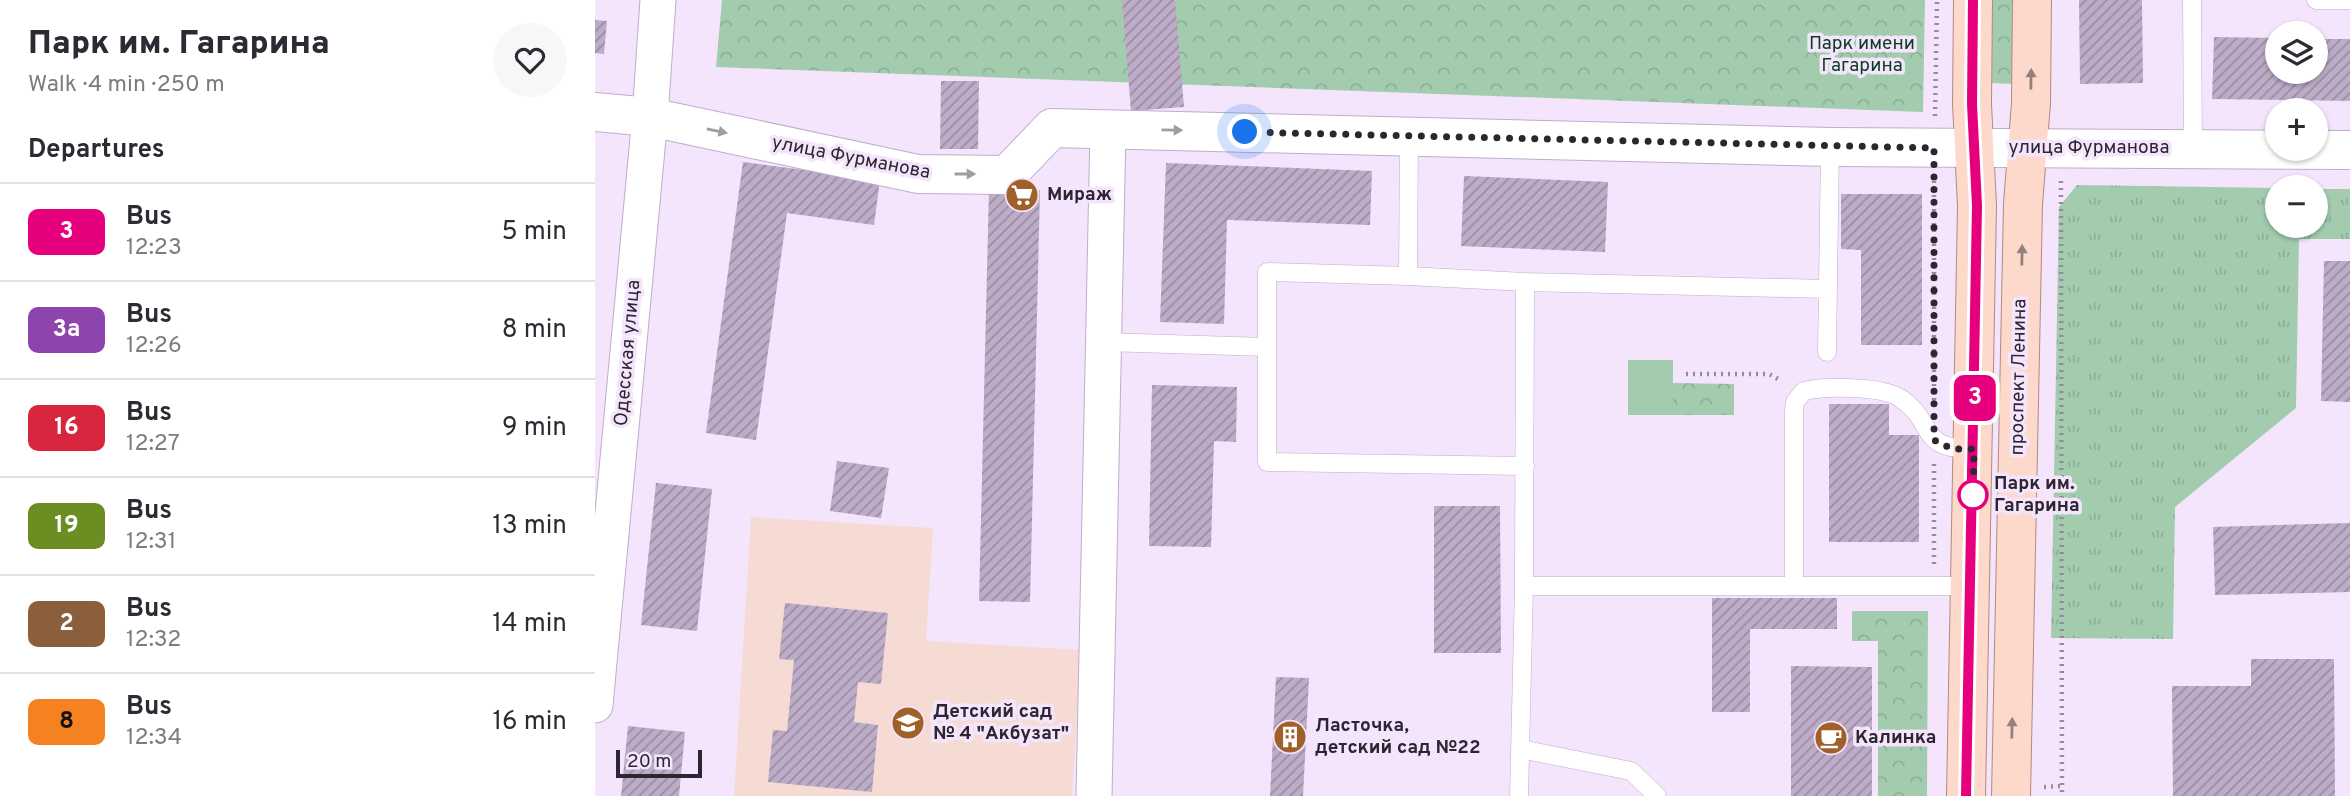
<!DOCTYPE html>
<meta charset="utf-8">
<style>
body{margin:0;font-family:Overpass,sans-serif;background:#f7f7f7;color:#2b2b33;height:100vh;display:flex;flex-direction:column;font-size:26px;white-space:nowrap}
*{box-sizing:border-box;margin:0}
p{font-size:23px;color:#7c7c81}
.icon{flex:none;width:38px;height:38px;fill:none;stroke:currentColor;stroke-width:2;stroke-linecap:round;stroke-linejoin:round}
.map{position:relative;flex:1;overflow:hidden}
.panel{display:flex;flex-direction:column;background:#fff;width:595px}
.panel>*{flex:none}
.badge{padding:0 14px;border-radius:10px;font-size:24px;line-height:46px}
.tools{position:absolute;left:1670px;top:21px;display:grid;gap:14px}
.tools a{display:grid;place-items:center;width:63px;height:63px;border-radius:50%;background:#fff;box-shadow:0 2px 5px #0004;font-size:35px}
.scale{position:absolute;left:21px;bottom:18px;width:86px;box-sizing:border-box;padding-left:7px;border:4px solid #2d2631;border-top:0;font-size:19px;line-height:24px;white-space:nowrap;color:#2d2631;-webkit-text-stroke:5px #f4e5fd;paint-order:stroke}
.you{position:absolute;width:35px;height:35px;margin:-18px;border:5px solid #fff;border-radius:50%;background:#1a73e8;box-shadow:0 0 0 10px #1a73e833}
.map>.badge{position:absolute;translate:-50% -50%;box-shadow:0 0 0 4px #fff}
h2{padding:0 28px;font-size:26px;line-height:63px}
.round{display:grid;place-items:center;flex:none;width:74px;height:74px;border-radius:37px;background:#f7f7f7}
.head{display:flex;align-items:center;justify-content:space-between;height:119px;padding:0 28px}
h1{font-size:33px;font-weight:800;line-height:52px}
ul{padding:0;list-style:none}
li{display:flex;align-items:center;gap:21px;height:98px;padding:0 28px;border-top:2px solid #e1e1e2}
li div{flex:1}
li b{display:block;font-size:26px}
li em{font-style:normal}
li .badge{min-width:77px;font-weight:700;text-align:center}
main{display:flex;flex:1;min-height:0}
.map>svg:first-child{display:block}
</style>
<main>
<section class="panel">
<div class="head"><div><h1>Парк им. Гагарина</h1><p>Walk · 4 min · 250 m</p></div><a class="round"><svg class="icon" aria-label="heart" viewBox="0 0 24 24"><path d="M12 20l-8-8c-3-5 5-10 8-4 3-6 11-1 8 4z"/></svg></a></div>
<h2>Departures</h2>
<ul>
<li><span class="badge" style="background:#e6007e;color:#fff">3</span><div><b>Bus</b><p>12:23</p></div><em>5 min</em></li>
<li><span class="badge" style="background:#8e44ad;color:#fff">3а</span><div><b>Bus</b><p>12:26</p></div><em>8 min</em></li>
<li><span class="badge" style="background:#d7263d;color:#fff">16</span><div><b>Bus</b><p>12:27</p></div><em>9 min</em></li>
<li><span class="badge" style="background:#6b8e23;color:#fff">19</span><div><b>Bus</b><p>12:31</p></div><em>13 min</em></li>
<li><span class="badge" style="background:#8b5e3c;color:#fff">2</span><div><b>Bus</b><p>12:32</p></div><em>14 min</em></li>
<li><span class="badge" style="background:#f58220;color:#111">8</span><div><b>Bus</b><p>12:34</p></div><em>16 min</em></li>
</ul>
</section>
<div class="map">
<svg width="1755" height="796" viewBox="0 0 1755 796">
<defs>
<pattern id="grass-tufts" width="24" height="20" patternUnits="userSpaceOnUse" patternTransform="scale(1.75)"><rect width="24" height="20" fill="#a3ccaf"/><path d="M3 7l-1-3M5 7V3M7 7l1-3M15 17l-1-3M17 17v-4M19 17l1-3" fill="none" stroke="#8daf97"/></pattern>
<pattern id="park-crowns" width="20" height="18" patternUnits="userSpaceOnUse" patternTransform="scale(1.75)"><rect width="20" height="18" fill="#a3ccaf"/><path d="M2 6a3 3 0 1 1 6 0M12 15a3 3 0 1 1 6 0" fill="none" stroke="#8daf97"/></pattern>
<pattern id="building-hatch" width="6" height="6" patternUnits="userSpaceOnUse" patternTransform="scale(1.75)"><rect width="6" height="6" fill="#bdacc7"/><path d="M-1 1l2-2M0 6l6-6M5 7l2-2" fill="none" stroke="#9a8ca2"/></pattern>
</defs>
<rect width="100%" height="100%" fill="#f4e5fd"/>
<!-- education -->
<path fill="#f5dbd4" d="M156 517 338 528 331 641 486 650 477 796H139Z"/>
<!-- grass -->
<path fill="url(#grass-tufts)" d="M1482 185 1682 188V226H1720V189H1755V239H1704L1701 408 1580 507 1578 639 1456 638 1464 207Z"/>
<!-- park -->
<path fill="url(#park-crowns)" d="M127 0H1330L1328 112 121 67Z
M1397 0H1422L1420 84 1396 83Z
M1078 383 1139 384V415H1078Z
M1257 611H1333L1332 796H1283V641H1257Z"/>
<!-- pitch -->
<path fill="#a3ccaf" d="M1033 360H1078V415H1033Z"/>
<!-- building -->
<path fill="url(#building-hatch)" d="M527 0H580L589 107 536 111Z
M1484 0H1547L1548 83 1485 84Z
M0 20 12 21 9 54 0 53Z
M1619 37 1682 38V72H1720V39H1755V101L1617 99Z
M346 81H384L383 149H345Z
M148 162 285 180 279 225 192 213 161 440 111 433Z
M571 163 777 171 775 225 632 220 629 324 565 322Z
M869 176 1013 182 1010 252 866 246Z
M394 188 445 190 435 602 384 601Z
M1246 194H1327V345H1266V250L1246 249Z
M1729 261H1755V402L1726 401Z
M557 385 642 387 641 442 619 441 616 547 554 546Z
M1234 404H1294V435H1324V542H1234Z
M242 461 294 468 286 518 235 511Z
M61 483 117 489 102 631 46 625Z
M839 506H905L906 653H839Z
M1755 523V592L1620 595 1618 527Z
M1117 598H1242V629H1155V712H1117Z
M190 603 293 613 286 684 263 682 259 722 283 725 277 792 173 782 178 730 192 731 199 660 184 659Z
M1656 659H1739L1740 796H1578L1577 686H1656Z
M1196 666 1277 667V796H1196Z
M681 677 714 678 708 796H675Z
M33 726 90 732 84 796H26Z"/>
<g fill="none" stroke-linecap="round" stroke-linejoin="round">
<defs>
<path id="service" d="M1597 0 1598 148
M1721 0H1755
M814 137 813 276 930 282 929 586 924 796
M930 282 1233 289
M509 342 672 347V462L930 466
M672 347V272L813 276
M1232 352 1235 147
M929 586H1377
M1199 586V410L1200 402 1209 391C1231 386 1286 386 1305 398 1341 422 1322 450 1379 449
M925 749 1036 771 1062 796"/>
<path id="minor" d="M0 705 55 117 63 0
M499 796 513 129"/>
<path id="tertiary" d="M0 112 55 117 323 174 412 175 457 128 1235 147 1755 150"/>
<path id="primary" d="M1371 796 1382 206 1377 104 1378 0
M1416 796 1428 204 1436 103 1437 0"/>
</defs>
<!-- service casing -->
<use href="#service" stroke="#bfadc9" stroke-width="19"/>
<!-- minor casing -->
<use href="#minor" stroke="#bfadc9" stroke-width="37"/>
<!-- tertiary casing -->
<use href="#tertiary" stroke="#bfadc9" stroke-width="40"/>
<!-- primary casing -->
<use href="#primary" stroke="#b28a7e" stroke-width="40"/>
<!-- path -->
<path stroke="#968b9d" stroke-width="4.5" stroke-dasharray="2 5" stroke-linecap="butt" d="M1340 116 1342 0
M1466 181 1467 796
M1091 374H1174L1187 381
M1339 400V181
M1339 564V464
M1449 787 1467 786"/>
<!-- service -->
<use href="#service" stroke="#fff" stroke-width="18"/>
<!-- minor -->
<use href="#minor" stroke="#fff" stroke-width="35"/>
<!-- tertiary -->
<use href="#tertiary" stroke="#fff" stroke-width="38"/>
<!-- primary -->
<use href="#primary" stroke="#fcd9ca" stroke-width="38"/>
</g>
<!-- one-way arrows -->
<defs><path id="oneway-solid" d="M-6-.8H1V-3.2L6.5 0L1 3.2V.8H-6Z" transform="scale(1.75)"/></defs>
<g fill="#94807e">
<use href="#oneway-solid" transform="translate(1436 79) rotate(-89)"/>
<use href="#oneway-solid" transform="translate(1427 255) rotate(-89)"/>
<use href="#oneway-solid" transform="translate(1417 728) rotate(-89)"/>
</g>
<g fill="#a09da2">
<use href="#oneway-solid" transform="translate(577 130) rotate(1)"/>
<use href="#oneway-solid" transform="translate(122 131) rotate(12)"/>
<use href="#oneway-solid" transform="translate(370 174)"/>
</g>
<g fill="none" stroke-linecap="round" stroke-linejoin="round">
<defs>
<path id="line" d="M1371 796 1382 206 1377 104 1378 0"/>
</defs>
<!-- line casing -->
<use href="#line" stroke="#fff" stroke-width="16"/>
<!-- line -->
<use href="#line" stroke="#e6007e" stroke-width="10"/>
<!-- walk -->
<path stroke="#2d2631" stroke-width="7" stroke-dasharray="0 12.6" d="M650 132 1339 148V440L1357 449H1379L1378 503V495"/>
</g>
<!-- icons -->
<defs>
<symbol id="supermarket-disc" viewBox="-11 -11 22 22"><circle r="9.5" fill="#a06029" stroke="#f4e5fd"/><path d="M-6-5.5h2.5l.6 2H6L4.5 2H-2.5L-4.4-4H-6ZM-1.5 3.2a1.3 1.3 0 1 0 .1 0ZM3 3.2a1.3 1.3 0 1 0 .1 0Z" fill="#fff"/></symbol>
<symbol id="school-disc" viewBox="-11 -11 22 22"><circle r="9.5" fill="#a06029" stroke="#f4e5fd"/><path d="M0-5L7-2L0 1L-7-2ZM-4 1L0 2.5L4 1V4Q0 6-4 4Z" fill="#fff"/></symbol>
<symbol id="building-disc" viewBox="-11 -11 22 22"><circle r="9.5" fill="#a06029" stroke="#f4e5fd"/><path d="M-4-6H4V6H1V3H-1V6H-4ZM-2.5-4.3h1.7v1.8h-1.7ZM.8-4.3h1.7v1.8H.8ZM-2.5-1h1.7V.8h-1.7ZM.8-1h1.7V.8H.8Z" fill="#fff"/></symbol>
<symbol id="cafe-disc" viewBox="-11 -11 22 22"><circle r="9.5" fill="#a06029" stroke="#f4e5fd"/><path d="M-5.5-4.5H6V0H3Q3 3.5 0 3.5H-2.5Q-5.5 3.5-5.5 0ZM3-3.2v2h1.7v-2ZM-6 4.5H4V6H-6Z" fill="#fff"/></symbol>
</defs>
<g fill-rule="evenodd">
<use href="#supermarket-disc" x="408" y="176" width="38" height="38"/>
<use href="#school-disc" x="294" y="704" width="38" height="38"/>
<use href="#building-disc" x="676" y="718" width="38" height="38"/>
<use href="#cafe-disc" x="1217" y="719" width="38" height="38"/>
</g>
<!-- markers -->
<circle fill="#fff" stroke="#e6007e" stroke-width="3.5" cx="1378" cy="495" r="14"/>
<g text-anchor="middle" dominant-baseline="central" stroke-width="7" stroke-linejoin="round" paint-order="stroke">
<!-- park labels -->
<g font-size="19" fill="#0a3c20" stroke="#f4e5fd">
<text x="1267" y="44">Парк имени<tspan x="1267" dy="22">Гагарина</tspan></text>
</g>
<!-- street labels -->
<g font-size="19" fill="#2d2631" stroke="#f4e5fd">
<text x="1494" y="148">улица Фурманова</text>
<text transform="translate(256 158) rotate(11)">улица Фурманова</text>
<text transform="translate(33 353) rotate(-85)">Одесская улица</text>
<text transform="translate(1424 377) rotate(-89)">проспект Ленина</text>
</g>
<!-- poi labels -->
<g font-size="19" font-weight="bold" fill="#2d2631" stroke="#f4e5fd" text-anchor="start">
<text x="452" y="195">Мираж</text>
<text x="338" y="712">Детский сад<tspan x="338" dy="22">№ 4 "Акбузат"</tspan></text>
<text x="720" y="726">Ласточка,<tspan x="720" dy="22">детский сад №22</tspan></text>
<text x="1260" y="738">Калинка</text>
</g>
<!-- stop labels -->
<g font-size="19" font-weight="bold" fill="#2d2631" stroke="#f4e5fd" text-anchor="start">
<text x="1399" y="484">Парк им.<tspan x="1399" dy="22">Гагарина</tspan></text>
</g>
</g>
</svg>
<div class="tools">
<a><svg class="icon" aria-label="layers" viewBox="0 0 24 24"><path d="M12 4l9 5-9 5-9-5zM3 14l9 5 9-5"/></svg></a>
<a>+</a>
<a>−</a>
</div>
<div class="scale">20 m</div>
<div class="you" style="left:650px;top:132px"></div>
<b class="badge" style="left:1380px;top:398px;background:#e6007e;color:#fff">3</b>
</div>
</main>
